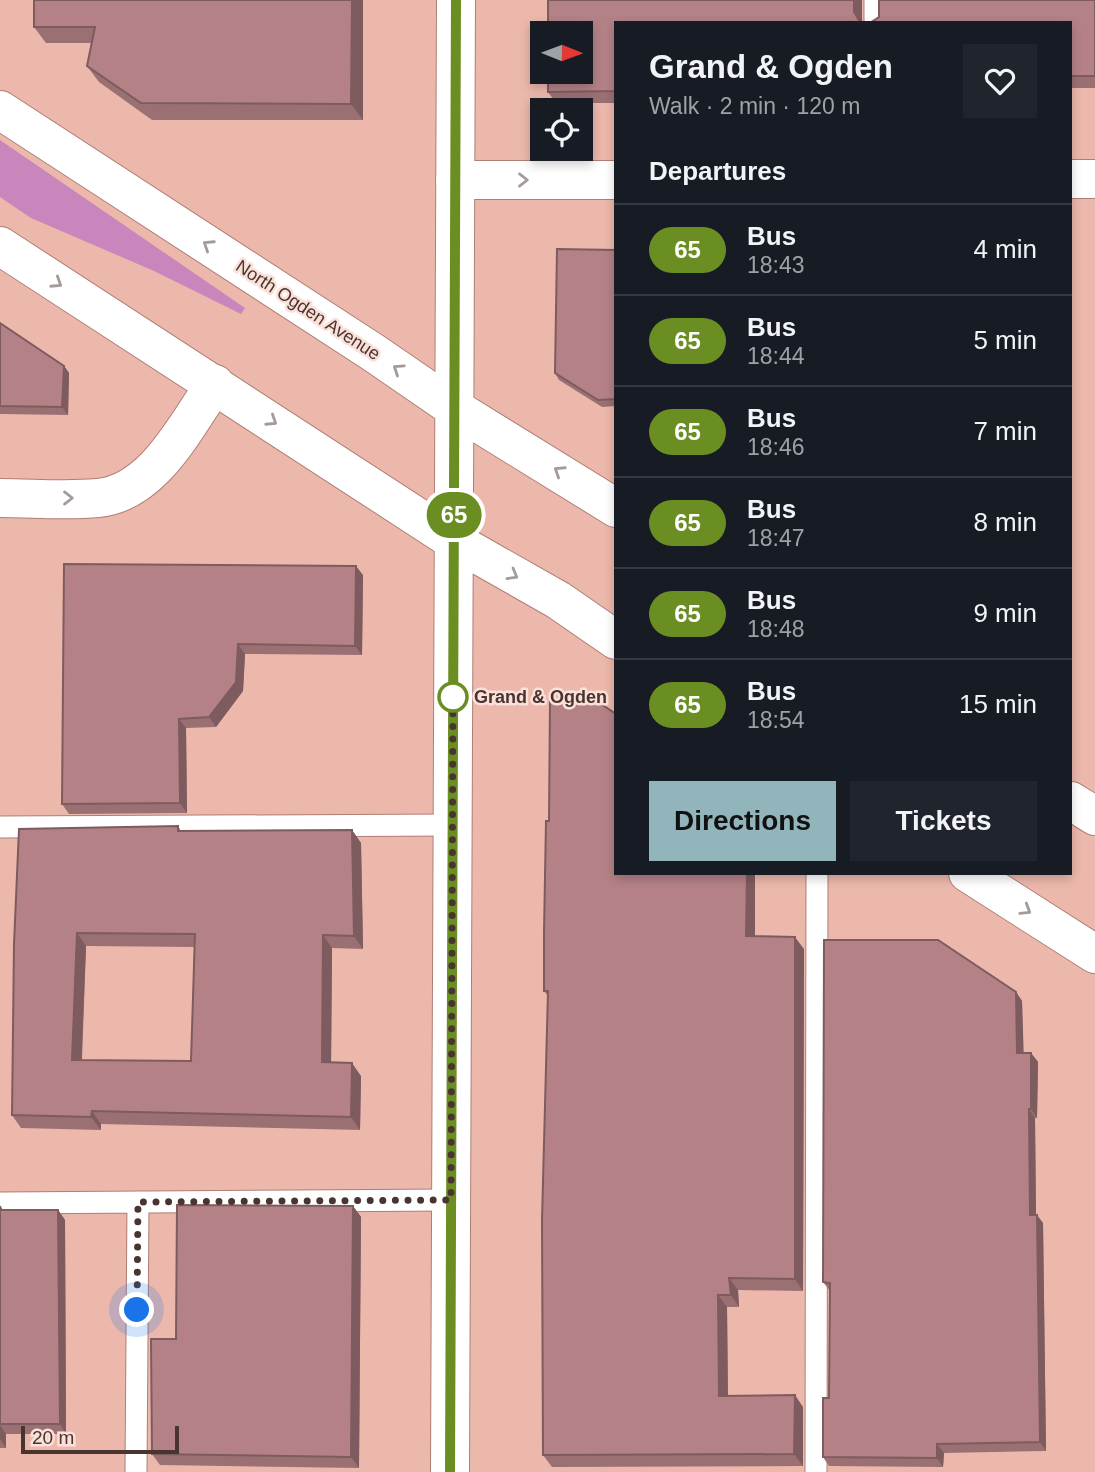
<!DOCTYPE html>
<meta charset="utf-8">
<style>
body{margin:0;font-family:Helvetica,sans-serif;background:#20242c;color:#f1f3f6;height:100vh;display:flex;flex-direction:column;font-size:26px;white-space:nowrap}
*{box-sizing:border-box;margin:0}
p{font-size:23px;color:#9ea1a6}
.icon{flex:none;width:38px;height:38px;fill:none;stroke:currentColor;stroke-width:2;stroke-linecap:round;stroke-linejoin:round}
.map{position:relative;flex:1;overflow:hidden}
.side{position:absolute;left:614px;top:21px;width:458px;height:854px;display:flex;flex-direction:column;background:#171b24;border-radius:0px;box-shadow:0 4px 10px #0003}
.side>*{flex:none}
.badge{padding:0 14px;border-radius:23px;font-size:24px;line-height:46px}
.needle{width:46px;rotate:91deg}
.tools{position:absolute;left:530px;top:21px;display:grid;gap:14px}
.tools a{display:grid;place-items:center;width:63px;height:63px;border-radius:0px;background:#171b24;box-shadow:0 4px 10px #0003;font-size:35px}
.scale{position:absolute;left:21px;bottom:18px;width:158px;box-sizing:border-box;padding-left:7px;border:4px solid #49342f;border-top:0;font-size:19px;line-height:24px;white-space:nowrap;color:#49342f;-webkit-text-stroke:5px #fbe0da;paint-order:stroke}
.you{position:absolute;width:35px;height:35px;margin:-18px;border:5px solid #fff;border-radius:50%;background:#1a73e8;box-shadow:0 0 0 10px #1a73e833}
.map>.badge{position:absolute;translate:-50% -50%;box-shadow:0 0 0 4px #fff}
h2{padding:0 35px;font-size:26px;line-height:63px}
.round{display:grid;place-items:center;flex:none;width:74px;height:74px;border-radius:0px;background:#20242c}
.head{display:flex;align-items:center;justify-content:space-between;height:119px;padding:0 35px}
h1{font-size:33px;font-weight:700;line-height:52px}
.action{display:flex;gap:14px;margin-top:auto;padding:14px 35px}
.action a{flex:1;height:80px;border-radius:0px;background:#92b4bb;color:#111;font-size:28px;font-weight:700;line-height:80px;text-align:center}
.action a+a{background:#20242c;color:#f1f3f6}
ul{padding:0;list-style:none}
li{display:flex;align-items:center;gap:21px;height:91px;padding:0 35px;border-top:2px solid #363941}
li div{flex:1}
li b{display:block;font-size:26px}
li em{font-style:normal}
li .badge{min-width:77px;font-weight:700;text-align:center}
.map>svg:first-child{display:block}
</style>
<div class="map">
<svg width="1095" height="1472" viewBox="0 0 1095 1472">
<rect width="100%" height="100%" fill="#ecb8ac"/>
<!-- green -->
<path fill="#c886bc" d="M0 140 245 308 241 314 154 271 31 218 0 197Z"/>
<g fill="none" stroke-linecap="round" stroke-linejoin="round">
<defs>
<path id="service" d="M875 23V0
M0 827 452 825
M0 1203 451 1200
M136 1472 138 1202
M816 1472 817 873"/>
<path id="minor" d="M1071 179H1095
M455 180H616
M0 498C32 498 66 501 98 498 154 493 186 425 215 384"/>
<path id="secondary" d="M0 110 374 353 454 408 616 508
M0 246 454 541 558 600 616 640
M1071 801 1095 816
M968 873 1095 954
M450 1472 456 0"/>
</defs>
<!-- service casing -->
<use href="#service" stroke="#af7e74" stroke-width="23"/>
<!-- minor casing -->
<use href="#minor" stroke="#af7e74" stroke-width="40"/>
<!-- secondary casing -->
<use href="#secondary" stroke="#af7e74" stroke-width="40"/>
<!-- service -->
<use href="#service" stroke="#fff" stroke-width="21"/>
<!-- minor -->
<use href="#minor" stroke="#fff" stroke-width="38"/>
<!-- secondary -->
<use href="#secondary" stroke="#fff" stroke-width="38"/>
</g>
<!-- wall -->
<path fill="#9b7073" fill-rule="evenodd" d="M363 0V120H152L99 82 87 66 92 43H46L34 27Z
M548 0H862V23H616V103H556L548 92V72H581V33H548Z
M1095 0V88H1071V23Z
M616 250V406L602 407 559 380 555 373Z
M0 323 64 366 69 373 68 415 0 414Z
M64 564 363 575 362 655 245 654 243 691 216 727 186 728 187 813 69 814 62 804Z
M178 826 181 831 352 830 361 843 363 949 332 948 331 1062 361 1076 360 1130 101 1124V1130L21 1128 12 1115 14 944ZM86 946 194 947 191 1061 82 1060Z
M616 873H755V936L804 949 803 1291 738 1290 739 1307H727L728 1396 803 1407V1466L552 1467 543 1455 548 996 544 991Z
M1016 992 1022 1001 1023 1053H1031L1038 1062 1037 1118H1035L1036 1215 1043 1223 1046 1451 944 1453 943 1467 829 1466 823 1457 829 1398 830 1291 823 1282Z
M0 1206 3 1210H58L65 1220 66 1434H6V1448H0Z
M353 1206 361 1217 359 1468 160 1465 152 1454 176 1339Z"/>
<!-- shaded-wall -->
<path fill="#7e5b5e" d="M352 0H363V120L351 104Z
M854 0H862V23H860L854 12Z
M64 366 69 373 68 415 62 407Z
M356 566 363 575 362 655 355 646Z
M238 644 245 654 243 691 216 727 209 717Z
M179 719 186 728 187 813 180 803Z
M352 830 361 843 363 949 354 936Z
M747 873H755V948L746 936Z
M77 933 86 946 81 1073 72 1060Z
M323 935 332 948 331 1075 322 1062Z
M795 937 804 949 803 1291 795 1279Z
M1016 992 1022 1001 1024 1062 1017 1053Z
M1031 1053 1038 1062 1037 1118 1031 1109Z
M352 1063 361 1076 360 1130 351 1117Z
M1029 1109 1035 1118 1036 1223 1030 1215Z
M92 1111 101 1124V1130L91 1117Z
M353 1206 361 1217 359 1468 351 1457Z
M58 1210 65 1220 66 1434 60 1424Z
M1037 1215 1043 1223 1046 1451 1040 1442Z
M729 1278 738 1290 739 1307 731 1295Z
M718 1295 727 1307 728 1408 719 1396Z
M795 1395 803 1407V1466L794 1454Z
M0 1425 6 1434V1448L0 1439Z
M937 1444 944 1453 943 1467 937 1458Z"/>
<!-- building -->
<path fill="#b48286" stroke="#7e5b5e" stroke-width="2" fill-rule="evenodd" d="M34 0H352L351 104 141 103 87 66 95 27H34Z
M548 0H854V12L860 22 861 23H616V91L548 92V72H581V33H548Z
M879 0H1095V76H1071V23H870L879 17Z
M557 249 616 250V399L598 400 555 373Z
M0 323 64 366 62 407 0 406Z
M64 564 356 566 355 646 238 644 236 682 209 717 179 719 180 803 62 804Z
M550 700H595L616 714V873H747L746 936 795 937V1279L729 1278 731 1295H718L719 1396 795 1395 794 1454 543 1455 542 1220 548 991H544V932L546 821H549Z
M178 826V831L352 830 354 936 323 935 322 1062 352 1063 351 1117 92 1111 91 1117 12 1115 14 944 19 829ZM77 933 195 934 191 1061 72 1060Z
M824 940H938L1016 992 1017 1053H1031V1109H1029L1030 1215H1037L1040 1442 937 1444V1458L823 1457V1398H829L830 1283 823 1282Z
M177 1205 353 1206 351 1457 152 1454 151 1339H176Z
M0 1206 1 1210H58L60 1424H0Z"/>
<!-- one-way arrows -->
<defs><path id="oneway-chevron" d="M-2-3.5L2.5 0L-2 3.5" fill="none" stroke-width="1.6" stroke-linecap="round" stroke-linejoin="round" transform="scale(1.75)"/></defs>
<g stroke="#a49a97">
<use href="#oneway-chevron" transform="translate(523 180)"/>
<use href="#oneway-chevron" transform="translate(208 245) rotate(-147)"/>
<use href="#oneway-chevron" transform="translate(57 283) rotate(33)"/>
<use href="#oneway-chevron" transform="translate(398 369) rotate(-146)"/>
<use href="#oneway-chevron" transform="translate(272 421) rotate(33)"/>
<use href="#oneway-chevron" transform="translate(559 471) rotate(-147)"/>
<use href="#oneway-chevron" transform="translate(68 498)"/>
<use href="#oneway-chevron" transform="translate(513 575) rotate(30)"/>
<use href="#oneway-chevron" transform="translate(1026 910) rotate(32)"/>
</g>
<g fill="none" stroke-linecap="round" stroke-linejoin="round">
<defs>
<path id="line" d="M450 1472 456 0"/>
</defs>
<!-- line casing -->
<use href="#line" stroke="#fff" stroke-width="16"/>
<!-- line -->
<use href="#line" stroke="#6b8e23" stroke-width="10"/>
<!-- walk -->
<path stroke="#49342f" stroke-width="7" stroke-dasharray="0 12.6" d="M137 1310 138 1202 451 1200 453 688V697"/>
</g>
<!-- markers -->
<circle fill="#fff" stroke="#6b8e23" stroke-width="3.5" cx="453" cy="697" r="14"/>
<g text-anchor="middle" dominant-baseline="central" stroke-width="5" stroke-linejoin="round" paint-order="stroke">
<!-- street labels -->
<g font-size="18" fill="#49342f" stroke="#fbe0da">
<text transform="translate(308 310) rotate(33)">North Ogden Avenue</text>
</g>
<!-- stop labels -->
<g font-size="18" font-weight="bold" fill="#49342f" stroke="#fbe0da" text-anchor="start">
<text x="474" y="697">Grand &amp; Ogden</text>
</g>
</g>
</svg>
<div class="tools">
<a><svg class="needle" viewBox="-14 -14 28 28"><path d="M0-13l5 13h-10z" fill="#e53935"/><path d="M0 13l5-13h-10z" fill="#9ea1a6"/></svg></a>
<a><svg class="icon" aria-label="locate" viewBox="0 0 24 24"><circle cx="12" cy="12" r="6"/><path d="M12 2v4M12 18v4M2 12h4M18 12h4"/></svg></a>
</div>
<div class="scale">20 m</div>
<div class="you" style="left:137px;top:1310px"></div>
<b class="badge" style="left:454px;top:515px;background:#6b8e23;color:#fff">65</b>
<section class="side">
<div class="head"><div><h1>Grand &amp; Ogden</h1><p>Walk · 2 min · 120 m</p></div><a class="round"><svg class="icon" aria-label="heart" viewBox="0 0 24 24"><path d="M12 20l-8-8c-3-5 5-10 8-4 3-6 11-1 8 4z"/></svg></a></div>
<h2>Departures</h2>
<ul>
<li><span class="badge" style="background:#6b8e23;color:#fff">65</span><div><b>Bus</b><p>18:43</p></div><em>4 min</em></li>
<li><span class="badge" style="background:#6b8e23;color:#fff">65</span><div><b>Bus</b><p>18:44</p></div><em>5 min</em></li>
<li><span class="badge" style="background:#6b8e23;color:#fff">65</span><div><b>Bus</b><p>18:46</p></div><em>7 min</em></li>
<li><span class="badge" style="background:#6b8e23;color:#fff">65</span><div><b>Bus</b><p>18:47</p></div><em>8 min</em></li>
<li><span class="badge" style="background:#6b8e23;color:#fff">65</span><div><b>Bus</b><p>18:48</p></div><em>9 min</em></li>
<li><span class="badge" style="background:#6b8e23;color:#fff">65</span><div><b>Bus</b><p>18:54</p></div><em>15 min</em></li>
</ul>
<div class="action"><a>Directions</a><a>Tickets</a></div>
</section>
</div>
